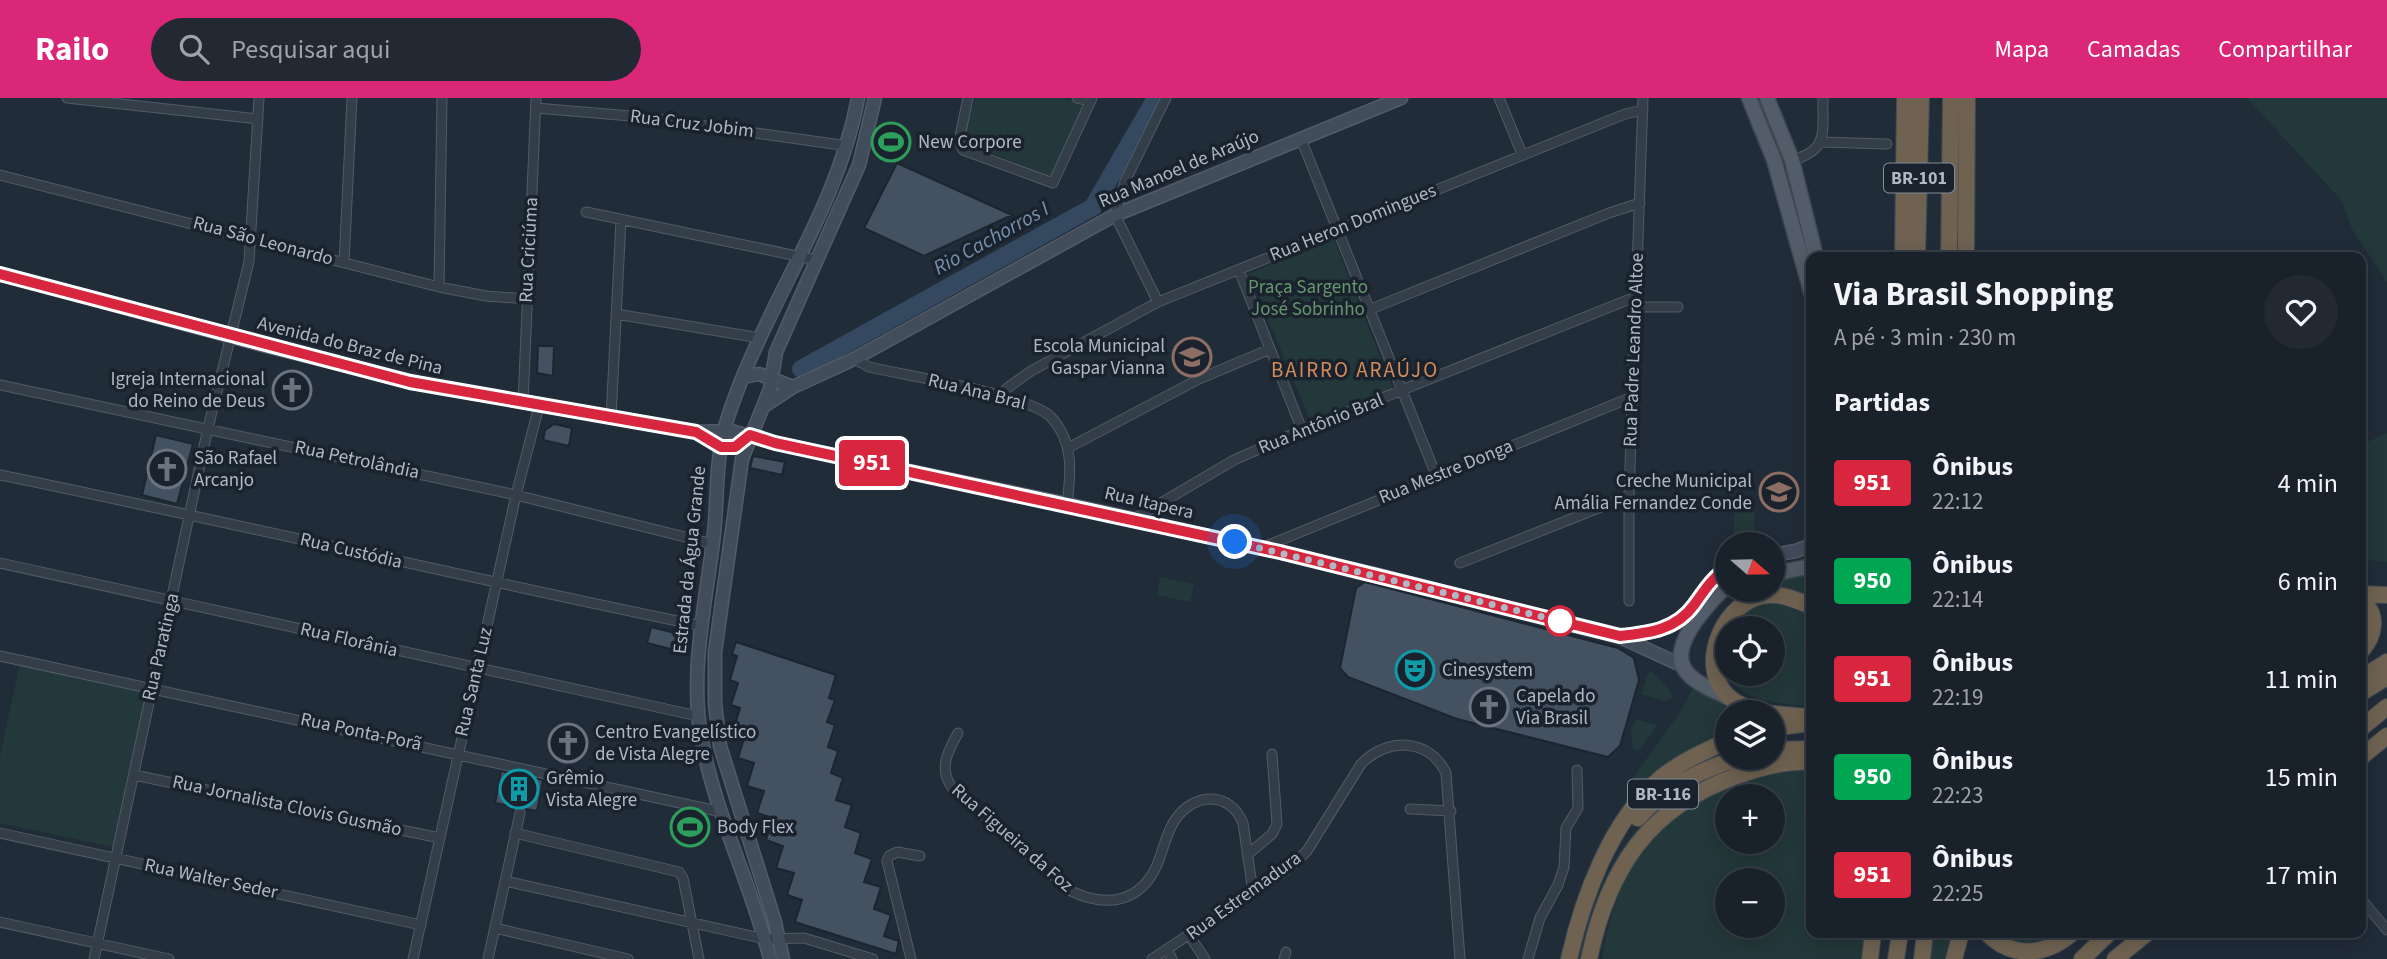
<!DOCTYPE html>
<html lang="pt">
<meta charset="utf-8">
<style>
body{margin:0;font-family:"Source Sans 3",sans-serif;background:#222933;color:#f1f3f6;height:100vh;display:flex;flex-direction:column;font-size:26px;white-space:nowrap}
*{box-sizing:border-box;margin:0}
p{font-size:23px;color:#9fa3a9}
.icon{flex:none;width:38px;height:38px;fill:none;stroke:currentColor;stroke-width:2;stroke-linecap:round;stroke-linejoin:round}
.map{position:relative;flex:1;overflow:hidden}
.details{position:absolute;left:1806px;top:154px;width:560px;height:686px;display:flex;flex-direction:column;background:#19212b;border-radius:14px;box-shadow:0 4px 18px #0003,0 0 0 2px #373e47}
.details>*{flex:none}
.badge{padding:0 14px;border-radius:5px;font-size:24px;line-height:46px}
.needle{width:46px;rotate:110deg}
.fabs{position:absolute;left:1715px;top:434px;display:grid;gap:14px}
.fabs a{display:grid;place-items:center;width:70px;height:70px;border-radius:50%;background:#19212b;box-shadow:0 4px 18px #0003,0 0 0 2px #373e47;font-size:35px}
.you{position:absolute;width:35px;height:35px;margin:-18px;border:5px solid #fff;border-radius:50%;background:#1a73e8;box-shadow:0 0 0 10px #1a73e833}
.map>.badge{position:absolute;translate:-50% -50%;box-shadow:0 0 0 4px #fff}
h2{padding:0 28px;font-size:26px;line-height:63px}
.round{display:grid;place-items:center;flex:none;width:74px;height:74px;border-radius:37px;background:#222933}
.summary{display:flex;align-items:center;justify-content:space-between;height:119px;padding:0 28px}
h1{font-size:33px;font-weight:700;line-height:52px}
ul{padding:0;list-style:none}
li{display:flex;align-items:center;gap:21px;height:98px;padding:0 28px}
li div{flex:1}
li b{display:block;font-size:26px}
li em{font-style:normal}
li .badge{min-width:77px;font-weight:700;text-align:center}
header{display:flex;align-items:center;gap:42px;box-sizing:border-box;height:98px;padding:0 35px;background:#db2777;color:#fff}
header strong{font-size:33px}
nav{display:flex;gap:38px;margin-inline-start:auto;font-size:24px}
.search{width:490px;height:63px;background:#222933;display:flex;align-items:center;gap:18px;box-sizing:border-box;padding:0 24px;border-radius:38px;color:#9fa3a9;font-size:26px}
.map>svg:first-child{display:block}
</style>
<header>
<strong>Railo</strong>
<div class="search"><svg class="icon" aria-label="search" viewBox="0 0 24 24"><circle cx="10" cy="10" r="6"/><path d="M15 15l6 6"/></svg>Pesquisar aqui</div>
<nav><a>Mapa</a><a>Camadas</a><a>Compartilhar</a></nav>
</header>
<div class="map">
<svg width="2387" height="861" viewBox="0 0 2387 861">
<rect width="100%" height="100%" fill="#212c39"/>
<!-- green -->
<path fill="#23383a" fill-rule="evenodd" d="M976 0H1061L1086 6 1053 79 959 43Z
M2247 0H2387V184L2352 131 2342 103Z
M1333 139 1393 292 1310 322 1249 176Z
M2387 335V464L2361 461V347Z
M1735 413 1755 414 1753 446 1733 444Z
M1811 475V503L1773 491V481Z
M1160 479 1194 486 1190 504 1157 497Z
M1766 502 1811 509V609C1761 604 1713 600 1727 536V576H1773V530H1730L1739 518Z
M20 564 148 591 117 750 0 725V659Z
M1652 574 1671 593 1672 600 1665 603 1641 596 1648 575Z
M1694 588 1757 614H1727V635L1682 656 1642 689 1630 684 1681 613Z
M1635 621 1657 627 1639 653 1633 651 1631 633Z
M1807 654 1763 664 1641 735 1586 861H1577C1579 847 1585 833 1589 820 1610 752 1655 695 1724 671 1751 661 1779 659 1807 654Z
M1811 670V835H1867L1863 861H1602C1616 776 1649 718 1733 687 1758 678 1785 670 1811 670ZM1727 698H1773V744H1727ZM1727 782H1773V828H1727Z
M1933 835H1953L1948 861H1929Z
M1996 835H2065C2037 851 2024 852 1996 835Z"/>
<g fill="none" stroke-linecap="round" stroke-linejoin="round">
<!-- river -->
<path stroke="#344860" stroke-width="18" d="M801 271 1093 109 1156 0"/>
</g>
<!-- building -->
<path fill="#445160" stroke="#1c2530" stroke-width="2" d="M897 65 939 84 1012 117 924 158 864 130Z
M538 248H554L553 278 537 275Z
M554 326 572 330 569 348 543 342 545 332Z
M156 337 193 346 177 406 142 397Z
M753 358 785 364 782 377 750 370Z
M1365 484 1618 550 1634 560 1639 582 1620 648 1608 659 1457 621 1348 579 1340 570 1356 490Z
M651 529 691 539 690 556 647 545Z
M736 544 836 577 829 600 835 602 827 624 835 627 828 649 838 653 831 675 843 680 836 702 852 707 845 729 861 735 855 755 872 761 864 784 881 789 874 811 891 817 884 838 899 843 896 856 795 824 802 802 787 797 794 775 776 770 783 748 766 742 773 720 757 715 764 693 747 688 754 665 738 660 745 637 733 633 740 610 731 607 738 585 730 582 737 558 732 556Z
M501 673 543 682 537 713 495 705Z"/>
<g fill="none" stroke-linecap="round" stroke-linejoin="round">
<defs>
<path id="street" d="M67 0 258 21
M968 0 959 43 963 52 1053 85 1092 0
M1077 0 1091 3
M1499 0 1522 56
M536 10 642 19 848 48
M1301 41 1436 377
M1821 44 1887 46
M1792 62C1830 52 1822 33 1823 0
M0 77 439 189 486 198 527 201
M586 114 816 162
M344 165 352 0
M1239 172 1302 332
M439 189 442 0
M1158 204 1115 117 1125 83 1166 0
M1635 209H1678
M1371 211 1609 115 1640 105
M616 216 760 240
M854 261 869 269C904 277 1030 297 1051 319 1074 344 1071 375 1067 406
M0 287 516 397 713 446
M1001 298 1006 291 1031 273 1158 204 1625 16 1643 12
M523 305 536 0
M611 320 621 122
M1068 350 1199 281 1270 251
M0 377C235 425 468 480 702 528
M1132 422 1234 362 1302 332 1635 199
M1261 450 1632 299
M0 465 698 618
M1460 465 1629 398
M1629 503V398L1643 0
M0 558 722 714
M958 635C947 655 938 671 953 691L1071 793C1106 810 1140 805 1157 767 1163 753 1166 735 1175 722 1194 694 1230 693 1243 725L1253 794
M134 677 440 740
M1410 711 1451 713
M0 735 421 827
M515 735 679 774 683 780 699 861
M1247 757 1272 736 1277 726 1272 656
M505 783 765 841 804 840 873 861
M2361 801 2387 832
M0 824 169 861
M495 830 628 861
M1189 837 1205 861
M1167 851 1172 861
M94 861 208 330 249 164 259 0
M413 861 516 397 539 308
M488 861 520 715
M911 861 887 763 889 758 897 754 920 758
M1152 861 1285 773 1298 762 1307 753 1361 666C1387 639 1429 640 1446 675L1460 861
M1284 861 1286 854
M1528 861 1540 820 1558 787 1564 769 1566 730 1578 710 1577 672"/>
<path id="secondary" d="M0 176 266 248 431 288 696 334 731 333 775 345 1067 406 1374 476 1620 539 1681 567
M743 279 759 276 793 289
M764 308 793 289 854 261 1115 117 1401 0
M696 334C716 346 727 358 747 340
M1773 457 1796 453 1811 447
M1621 538C1646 535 1674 533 1691 511 1703 496 1710 481 1727 470
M770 861C752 788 716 718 702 644 689 578 705 509 713 444 718 408 715 368 724 333 728 316 735 299 741 283 779 187 839 103 858 0
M783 861 775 824 720 648 715 605V554L742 361 770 291 776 254 859 67 875 0"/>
<path id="primary" d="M1749 0 1774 62 1811 194
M1767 0 1792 62 1816 159
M1773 476 1811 468
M1727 489C1715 497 1706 510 1697 521 1664 567 1685 581 1730 600"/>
<path id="highway" d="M1903 159 1905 0
M1917 159 1921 0
M1949 159 1951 0
M1966 159 1967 0
M2361 496 2387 497
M2361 502C2379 516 2375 538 2361 553
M1811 508C1798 503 1784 496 1770 497 1725 498 1694 568 1729 599 1749 617 1786 617 1811 619
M2361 580 2387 564
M2361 595 2387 579
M1773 630 1809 625
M2361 630 2387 609
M1773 652 1811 651
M2361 659 2387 638
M1638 720C1664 689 1702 671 1740 660
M1987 835C2012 861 2046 858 2072 835
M1569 861C1583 799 1611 722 1661 680 1680 664 1705 653 1727 643
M1589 861C1608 771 1648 709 1737 678 1761 669 1786 662 1811 664
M1870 861 1873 835
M1896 861 1900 835
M1922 861 1925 835
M1954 861 1961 835
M2082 861 2109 835
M2115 861 2147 835"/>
</defs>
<!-- street casing -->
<use href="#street" stroke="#525b67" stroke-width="11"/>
<!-- secondary casing -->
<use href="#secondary" stroke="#525b67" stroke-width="15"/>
<!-- primary casing -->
<use href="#primary" stroke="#3e4752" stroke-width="17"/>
<!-- highway casing -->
<use href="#highway" stroke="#3f4854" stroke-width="18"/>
<!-- street -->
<use href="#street" stroke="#343e49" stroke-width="9"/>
<!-- secondary -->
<use href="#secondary" stroke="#424d5c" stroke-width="12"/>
<!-- primary -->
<use href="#primary" stroke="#525d69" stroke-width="14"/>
<!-- highway -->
<use href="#highway" stroke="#6f6251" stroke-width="16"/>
</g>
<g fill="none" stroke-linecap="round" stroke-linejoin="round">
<defs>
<path id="line" d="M0 176 410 284 696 334 721 349H735L750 337 775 345 1280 454 1620 538C1649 535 1676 532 1694 507 1704 493 1712 480 1727 470"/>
</defs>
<!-- line casing -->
<use href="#line" stroke="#fff" stroke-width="16"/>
<!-- line -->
<use href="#line" stroke="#d7263d" stroke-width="10"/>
<!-- walk -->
<path stroke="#afb8c5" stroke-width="7" stroke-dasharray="0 12.6" d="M1235 444 1560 523"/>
</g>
<!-- icons -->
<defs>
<symbol id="stadium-ring" viewBox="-11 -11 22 22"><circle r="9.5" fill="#1a232d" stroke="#2e9e5b" stroke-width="1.5"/><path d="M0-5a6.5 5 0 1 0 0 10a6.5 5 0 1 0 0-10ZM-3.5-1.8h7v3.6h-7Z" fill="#2e9e5b"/></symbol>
<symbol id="school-ring" viewBox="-11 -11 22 22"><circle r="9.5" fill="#1a232d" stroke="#8d6e63" stroke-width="1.5"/><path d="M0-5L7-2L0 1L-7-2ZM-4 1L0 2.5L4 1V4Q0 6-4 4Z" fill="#8d6e63"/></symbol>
<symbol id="church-ring" viewBox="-11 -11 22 22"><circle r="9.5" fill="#1a232d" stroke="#6b7280" stroke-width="1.5"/><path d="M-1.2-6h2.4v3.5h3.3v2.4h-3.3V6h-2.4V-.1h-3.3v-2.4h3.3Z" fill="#6b7280"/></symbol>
<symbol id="theatre-ring" viewBox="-11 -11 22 22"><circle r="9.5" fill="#1a232d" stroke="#0f9aa8" stroke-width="1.5"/><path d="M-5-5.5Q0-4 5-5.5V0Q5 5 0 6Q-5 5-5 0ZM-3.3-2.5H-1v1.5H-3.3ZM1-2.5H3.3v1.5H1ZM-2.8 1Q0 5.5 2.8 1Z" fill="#0f9aa8"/></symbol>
<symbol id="building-ring" viewBox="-11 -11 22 22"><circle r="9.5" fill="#1a232d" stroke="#0f9aa8" stroke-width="1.5"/><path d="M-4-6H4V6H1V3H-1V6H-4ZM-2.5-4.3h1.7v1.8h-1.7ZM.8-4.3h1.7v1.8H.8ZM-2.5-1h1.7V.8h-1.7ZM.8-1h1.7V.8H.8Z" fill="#0f9aa8"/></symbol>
</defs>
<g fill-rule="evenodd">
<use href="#stadium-ring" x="869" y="22" width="44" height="44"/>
<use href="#school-ring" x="1170" y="237" width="44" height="44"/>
<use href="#church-ring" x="270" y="270" width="44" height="44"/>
<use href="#church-ring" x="145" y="349" width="44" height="44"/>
<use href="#school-ring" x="1757" y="372" width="44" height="44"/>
<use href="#theatre-ring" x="1393" y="550" width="44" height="44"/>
<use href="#church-ring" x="1467" y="587" width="44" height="44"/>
<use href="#church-ring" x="546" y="623" width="44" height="44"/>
<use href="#building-ring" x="497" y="669" width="44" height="44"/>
<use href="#stadium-ring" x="668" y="707" width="44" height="44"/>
</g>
<!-- markers -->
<circle fill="#fff" stroke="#d7263d" stroke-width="3.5" cx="1560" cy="523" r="14"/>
<g text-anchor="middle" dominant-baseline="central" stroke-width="7" stroke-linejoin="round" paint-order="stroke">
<!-- shield labels -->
<g fill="#1a232d" stroke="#828b97" stroke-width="2">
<rect x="1884" y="65.5" width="70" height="29" rx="5"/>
<rect x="1628" y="681.5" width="70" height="29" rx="5"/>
</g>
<g font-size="18" font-weight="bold" fill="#afb8c5">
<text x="1919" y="80">BR-101</text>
<text x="1663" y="696">BR-116</text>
</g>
<!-- street labels -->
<g font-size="19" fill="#afb8c5" stroke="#1a232d">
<text transform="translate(692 26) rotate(7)">Rua Cruz Jobim</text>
<text transform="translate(1179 71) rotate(-23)">Rua Manoel de Araújo</text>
<text transform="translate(1353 125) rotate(-22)">Rua Heron Domingues</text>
<text transform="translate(263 143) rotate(15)">Rua São Leonardo</text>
<text transform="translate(529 152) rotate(-87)">Rua Criciúma</text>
<text transform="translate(350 248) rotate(14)">Avenida do Braz de Pina</text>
<text transform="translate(1634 252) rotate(-88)">Rua Padre Leandro Altoe</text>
<text transform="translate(977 294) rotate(14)">Rua Ana Bral</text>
<text transform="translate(1321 326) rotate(-22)">Rua Antônio Bral</text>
<text transform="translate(357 362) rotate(12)">Rua Petrolândia</text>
<text transform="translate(1446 374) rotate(-22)">Rua Mestre Donga</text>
<text transform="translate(1149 405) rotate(13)">Rua Itapera</text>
<text transform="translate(351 453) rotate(13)">Rua Custódia</text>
<text transform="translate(690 462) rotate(-84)">Estrada da Água Grande</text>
<text transform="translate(349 542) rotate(13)">Rua Florânia</text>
<text transform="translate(161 549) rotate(-77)">Rua Paratinga</text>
<text transform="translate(474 584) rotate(-77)">Rua Santa Luz</text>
<text transform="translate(361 634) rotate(12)">Rua Ponta-Porã</text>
<text transform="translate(287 708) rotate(12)">Rua Jornalista Clovis Gusmão</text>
<text transform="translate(1012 740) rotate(41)">Rua Figueira da Foz</text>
<text transform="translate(211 781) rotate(12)">Rua Walter Seder</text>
<text transform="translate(1244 798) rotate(-36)">Rua Estremadura</text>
</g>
<!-- poi labels -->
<g font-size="19" fill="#afb8c5" stroke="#1a232d" text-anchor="start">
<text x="918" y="44">New Corpore</text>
<text x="1165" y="248" text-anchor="end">Escola Municipal<tspan x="1165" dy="22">Gaspar Vianna</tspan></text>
<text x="265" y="281" text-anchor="end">Igreja Internacional<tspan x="265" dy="22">do Reino de Deus</tspan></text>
<text x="194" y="360">São Rafael<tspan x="194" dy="22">Arcanjo</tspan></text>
<text x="1752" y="383" text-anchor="end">Creche Municipal<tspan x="1752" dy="22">Amália Fernandez Conde</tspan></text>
<text x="1442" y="572">Cinesystem</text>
<text x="1516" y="598">Capela do<tspan x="1516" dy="22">Via Brasil</tspan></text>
<text x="595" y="634">Centro Evangelístico<tspan x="595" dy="22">de Vista Alegre</tspan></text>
<text x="546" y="680">Grêmio<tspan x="546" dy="22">Vista Alegre</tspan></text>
<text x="717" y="729">Body Flex</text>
</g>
<!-- park labels -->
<g font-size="19" fill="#66966f" stroke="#1a232d">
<text x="1308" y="189">Praça Sargento<tspan x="1308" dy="22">José Sobrinho</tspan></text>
</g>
<!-- water labels -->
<g font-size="21" font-style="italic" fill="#7690ae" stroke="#1a232d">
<text transform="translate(991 140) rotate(-29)">Rio Cachorros I</text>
</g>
<!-- neighbourhood labels -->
<g font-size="21" letter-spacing="2" fill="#d48b5b" stroke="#1a232d">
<text x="1355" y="272">BAIRRO ARAÚJO</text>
</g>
</g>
</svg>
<div class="fabs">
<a><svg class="needle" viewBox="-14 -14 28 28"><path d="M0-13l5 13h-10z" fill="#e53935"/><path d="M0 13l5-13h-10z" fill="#9fa3a9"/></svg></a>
<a><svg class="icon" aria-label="locate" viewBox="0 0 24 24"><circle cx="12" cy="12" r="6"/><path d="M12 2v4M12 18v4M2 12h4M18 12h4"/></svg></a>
<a><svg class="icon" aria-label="layers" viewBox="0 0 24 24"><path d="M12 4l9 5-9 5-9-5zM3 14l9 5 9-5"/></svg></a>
<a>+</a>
<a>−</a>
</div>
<div class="you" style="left:1235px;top:444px"></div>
<b class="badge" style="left:872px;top:365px;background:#d7263d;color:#fff">951</b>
<section class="details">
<div class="summary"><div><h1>Via Brasil Shopping</h1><p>A pé · 3 min · 230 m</p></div><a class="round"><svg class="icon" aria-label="heart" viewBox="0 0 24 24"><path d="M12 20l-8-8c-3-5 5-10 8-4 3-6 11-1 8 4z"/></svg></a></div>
<h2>Partidas</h2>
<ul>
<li><span class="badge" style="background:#d7263d;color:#fff">951</span><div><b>Ônibus</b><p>22:12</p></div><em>4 min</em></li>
<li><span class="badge" style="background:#00a651;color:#fff">950</span><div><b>Ônibus</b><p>22:14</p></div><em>6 min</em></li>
<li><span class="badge" style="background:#d7263d;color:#fff">951</span><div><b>Ônibus</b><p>22:19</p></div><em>11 min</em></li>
<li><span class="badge" style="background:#00a651;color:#fff">950</span><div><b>Ônibus</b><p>22:23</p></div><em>15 min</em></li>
<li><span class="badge" style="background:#d7263d;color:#fff">951</span><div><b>Ônibus</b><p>22:25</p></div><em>17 min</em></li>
</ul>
</section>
</div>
